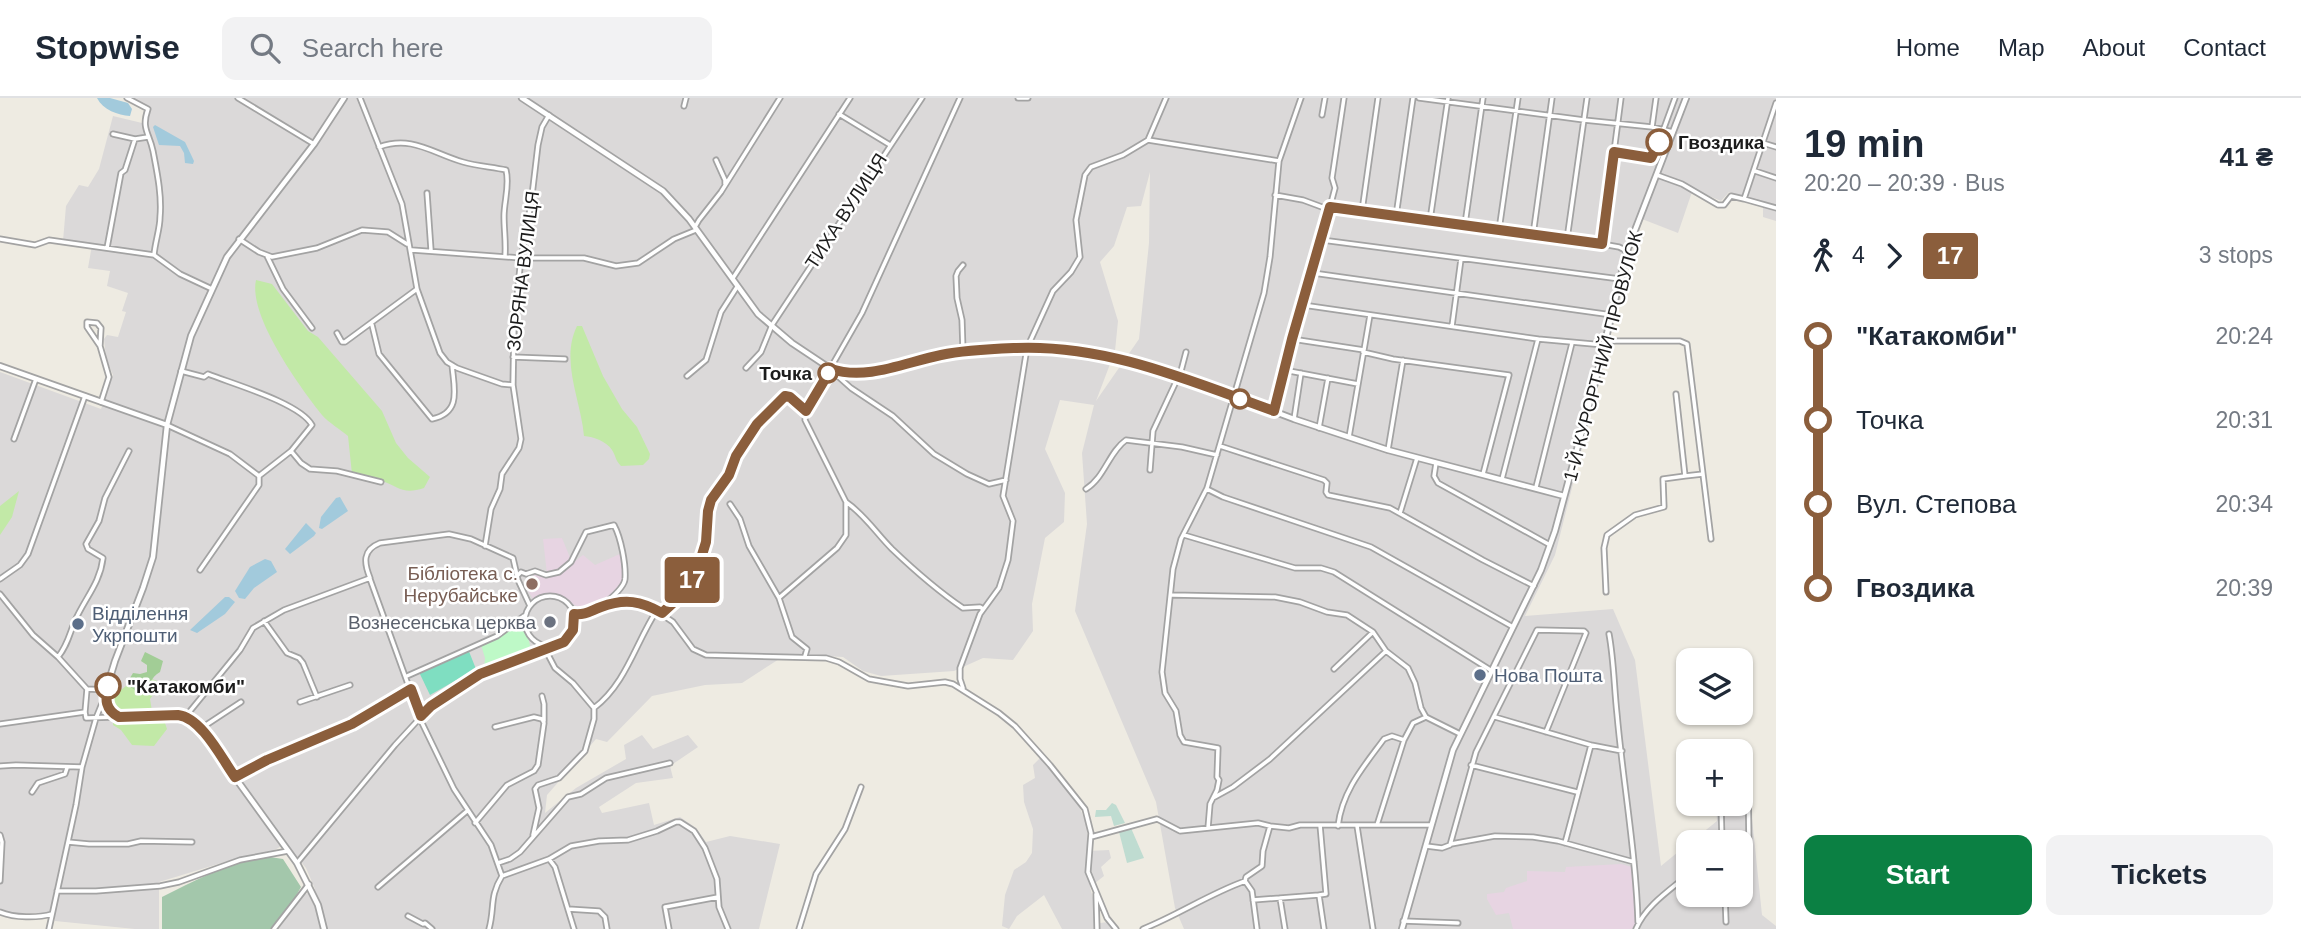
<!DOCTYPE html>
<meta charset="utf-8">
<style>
body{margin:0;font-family:Arial,sans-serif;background:#f2f2f3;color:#1f2937;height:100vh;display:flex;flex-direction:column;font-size:26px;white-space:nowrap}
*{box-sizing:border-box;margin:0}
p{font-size:23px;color:#747a83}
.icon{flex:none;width:38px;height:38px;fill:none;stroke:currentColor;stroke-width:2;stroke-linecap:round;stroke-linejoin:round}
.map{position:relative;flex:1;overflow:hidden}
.details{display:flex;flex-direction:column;background:#fff;width:525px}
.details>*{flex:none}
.badge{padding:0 14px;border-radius:5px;font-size:24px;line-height:46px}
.buttons{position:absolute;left:1676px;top:550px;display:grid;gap:14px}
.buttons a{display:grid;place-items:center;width:77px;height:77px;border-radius:14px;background:#fff;box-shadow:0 2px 5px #0004;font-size:35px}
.map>.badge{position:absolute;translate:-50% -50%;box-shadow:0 0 0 4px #fff}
.legs{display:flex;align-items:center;gap:10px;height:77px;padding:0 28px;font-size:23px}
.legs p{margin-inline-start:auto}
.head{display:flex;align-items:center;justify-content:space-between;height:119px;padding:0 28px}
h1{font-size:38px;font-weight:600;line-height:52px}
.action{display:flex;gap:14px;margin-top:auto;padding:14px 28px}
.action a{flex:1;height:80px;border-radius:14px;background:#0b8043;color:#fff;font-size:28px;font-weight:600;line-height:80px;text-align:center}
.action a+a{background:#f2f2f3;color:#1f2937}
ul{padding:0 28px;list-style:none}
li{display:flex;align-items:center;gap:24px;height:84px;font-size:26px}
li i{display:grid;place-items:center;width:10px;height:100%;margin:0 9px;background:currentColor}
li i::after{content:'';width:18px;height:18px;margin:-9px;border:5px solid;border-radius:50%;background:#fff}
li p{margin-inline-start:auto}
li:first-child i{background:linear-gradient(#0000 50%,currentColor 0)}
li:last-child i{background:linear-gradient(currentColor 50%,#0000 0)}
header{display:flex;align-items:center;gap:42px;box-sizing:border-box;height:98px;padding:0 35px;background:#fff;border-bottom:2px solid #e0e1e3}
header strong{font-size:33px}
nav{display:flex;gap:38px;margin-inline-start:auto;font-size:24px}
.search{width:490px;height:63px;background:#f2f2f3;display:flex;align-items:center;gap:18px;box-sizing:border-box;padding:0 24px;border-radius:14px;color:#747a83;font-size:26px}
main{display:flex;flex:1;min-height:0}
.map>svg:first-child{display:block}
</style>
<header>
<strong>Stopwise</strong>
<div class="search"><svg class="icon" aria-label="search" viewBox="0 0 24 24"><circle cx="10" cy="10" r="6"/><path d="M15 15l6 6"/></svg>Search here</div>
<nav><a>Home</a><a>Map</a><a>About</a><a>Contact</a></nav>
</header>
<main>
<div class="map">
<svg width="1776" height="831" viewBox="0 0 1776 831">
<rect width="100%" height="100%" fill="#eeebe2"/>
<!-- residential -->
<path fill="#dbd9d9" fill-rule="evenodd" d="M130 0H1776V123L1763 119V104L1729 94 1721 103 1693 91 1678 135 1642 121 1631 156 1555 457 1525 518 1613 511 1635 562 1661 768 1689 745V796H1741V744H1691L1717 723 1716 705H1741V662H1746L1762 817 1776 828V831H1184L1175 810 1156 704 1075 513 1087 426 1082 355 1094 307 1060 302 1045 351 1065 395 1064 424 1045 440 1032 506 1033 533 1013 562 983 560 954 573 881 578 863 573 843 559 787 556 742 585 705 587 652 598 607 644 596 641 547 697 545 715 576 690 626 661 624 647 642 637 653 651 688 637 698 649 670 668 673 680 636 685 599 709 602 715 649 705 654 727 680 719 696 730 706 744 730 738 780 746 759 831H278L304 797 315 791 306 770 286 745 270 755 241 759 159 784V831H135L55 823V815H0V274L101 311 113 277 106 260 104 241 107 237 118 239 126 214 122 213 128 195 107 188 110 173 88 170 92 147 63 143 66 108 79 87 88 89 99 71 113 18 142 25 147 9ZM1150 74 1149 145 1139 241 1096 303 1115 253 1118 223 1100 164 1114 148 1127 109 1141 108Z
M1041 659 1078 705 1087 728 1088 753 1109 752 1111 760 1101 769 1104 778 1090 789 1100 825 1108 824 1114 831H1062L1044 797 1017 818 1009 831 1002 828 1005 797 1014 772 1026 764 1032 755 1033 731 1024 704 1023 687 1035 680 1033 667Z"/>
<!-- industrial -->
<path fill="#e7d4e2" d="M562 440 571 462 558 474 547 476 543 441Z
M622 455 625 477 622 492 589 514 560 500 542 498 533 501 524 486 534 477 546 478 558 476 583 457 595 467Z
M1621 766 1632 769 1638 821 1632 831H1513L1509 815 1496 817 1487 801V796L1504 794 1506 790 1527 783V773L1565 774 1566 769Z"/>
<!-- grass -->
<path fill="#c2e9a7" d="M256 182 272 186 308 233 318 239 382 313 396 345 408 360 430 379 424 390C403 397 399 389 380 382 372 379 361 378 352 376L348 338C340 331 329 325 322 317 300 289 248 218 256 182Z
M577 228H582L603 278 622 311 637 329 650 356 649 361 643 367 621 368C615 362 616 358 612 352 606 343 594 339 584 338 581 302 560 263 577 228Z
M19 393 12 419 0 437V408Z
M152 581 162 585 150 601 152 613C137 611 121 619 111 604L113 598 130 585 131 589 145 594Z
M155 622 165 625 167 631 154 648 132 647 121 632 113 627V624Z"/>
<!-- forest -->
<path fill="#a2cd96" d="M145 554 163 563 160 574C150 579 150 590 140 597L131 589 132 582 130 580 133 575 140 576 147 574V567L141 563Z"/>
<!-- wetland -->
<path fill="#bfdcd1" d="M1112 705 1116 707 1125 725 1114 728 1111 718 1095 719 1096 712H1106Z
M1131 730 1144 760 1127 765 1119 734Z"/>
<!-- cemetery -->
<path fill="#a3c7ab" d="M270 759 283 761 301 789 291 807 271 831H162V799C197 782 230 763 270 759Z"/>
<!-- park -->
<path fill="#bef9c7" d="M517 527C524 531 531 543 530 551L484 570 485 560 481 547Z"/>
<!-- pitch -->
<path fill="#7fdec1" d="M468 551 476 571 430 597 419 574Z"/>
<!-- water -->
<path fill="#a2cadc" d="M97 0H110L128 5 132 11 130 18C118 17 103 12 97 0Z
M155 27 185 44 194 63 193 66 185 65 184 55 180 48 159 47 153 29Z
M340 399 348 413 322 431 319 430 321 419 336 400Z
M306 425 316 435 314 438 290 456 285 451Z
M265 461 271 463 277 474 254 490 245 501 239 500 235 493 250 469Z
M225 499H229L235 504 225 516 197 535 190 532Z"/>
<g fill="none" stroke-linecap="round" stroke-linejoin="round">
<defs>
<path id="minor" d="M127 0 148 11C141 31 149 34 153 53 157 74 162 97 160 119 160 131 155 144 154 157L180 176 212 191
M238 0 314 46
M360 0 402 106 417 191 440 255 447 264 457 270 502 286 513 287
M960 0 862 215 806 313 805 322 846 404C865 417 876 435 892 451 914 472 938 493 963 510L980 509 983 511
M1018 0H1028
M1419 0 1584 22 1652 29 1673 34
M1776 5 1744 101 1776 110
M684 8 686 0
M839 16 890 47
M1322 17 1325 0
M1652 29 1656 0
M113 36 135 41 148 39
M1148 42 1279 63
M1763 45 1776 49
M379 49C412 37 432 55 463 64 477 68 492 69 506 72 510 87 504 103 504 118 504 133 506 143 505 158
M1614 54 1653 60 1675 0
M716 62 725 82V86
M1755 73 1776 80
M1657 77 1682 86 1718 107H1724L1731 98 1744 101
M427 95 431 152
M1275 97 1303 102 1330 112
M1330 109 1335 90 1332 80 1344 0
M1362 113 1378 0
M1396 118 1413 0
M1430 122 1448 0
M1465 126 1483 0
M695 129 699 122 721 94 780 0
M1499 132 1518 0
M1533 137 1552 0
M0 141 35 147 49 142 154 157
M239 141 259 154 272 159 317 150 362 132 388 134 407 146
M1567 141 1587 0
M1322 142 1620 181
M1602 146 1621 0
M107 150 121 75 125 72 135 41
M412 152 521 160H584L616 168 638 165 674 141 696 132
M267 158 283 191 312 230
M1313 175 1612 217
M733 180 850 0
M1303 207 1538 241 1604 247
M372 227 379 256 432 321C462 315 454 290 452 267
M1452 228 1461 161
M337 235 342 244H345L417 191
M1292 241 1364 252
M1606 243H1680L1687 246 1711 441
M100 248 87 229V224L97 225 101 230 100 248 109 279 101 304
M963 253 962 222 957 200 956 178 958 173 963 167
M1363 254 1393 261 1509 277 1483 376
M513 259 565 261
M746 270 761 254 772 227 922 0
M1284 272 1358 286
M181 273 204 279 208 276C233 286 300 305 312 327L291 353 259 378V387L200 472
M832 273 851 290 893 318 934 356 967 376 989 386 1006 382
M687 278 706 262 721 214 737 189
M1676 296 1685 378 1703 376
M1274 313 1292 241 1330 109 1602 146 1619 149 1627 153
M1294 321 1301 275
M167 327 230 356 259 378
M1319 330 1328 280
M1349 339 1370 217
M14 341 36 281
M1220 348 1324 382 1327 385 1326 394 1328 397 1390 410 1483 462 1534 488
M1388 352 1403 262
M291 353 301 365 310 371 337 373 381 384
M1436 365 1434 378 1438 385 1550 447
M1150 372 1153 333 1181 273 1186 254
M1502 381 1538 241
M1536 389 1572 245
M1086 391C1105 379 1109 354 1126 342L1182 349 1217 357
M1207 391 1223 399 1371 449 1513 529
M730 406 740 421 749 448 779 500 792 539 807 551 805 558
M1400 415 1417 360
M1184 437 1295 470H1321L1334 474 1492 573
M485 448 491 411 500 391 502 376 519 350 521 341 513 287 514 226 521 160 531 106 538 47 542 29 549 17
M518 477 521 474 526 476 535 473 546 477 559 474 571 464 586 434 614 427C621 440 626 466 625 481 624 492 595 515 585 517 581 517 577 516 574 516
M0 481 20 467 28 456 85 298
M370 481 422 625 454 691 491 747 502 778
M1606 494 1604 450 1607 437 1635 417 1664 409 1663 381 1685 378
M0 496 33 537 58 559 87 591
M1172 497 1275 499 1300 504 1327 514 1347 517 1373 534 1386 553 1408 570 1415 585 1421 610 1426 619 1460 636
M525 523a25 25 0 1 1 50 0a25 25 0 1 1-50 0Z
M780 499 837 450 846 437V404
M599 509 631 502 648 507 673 524 693 551 706 557 826 560 839 564 869 581 908 588 945 584 953 586 999 615 1015 628 1050 667 1085 711 1091 735 1088 774 1107 820 1116 831
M662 515 685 493 697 473 706 444 708 413 711 402 729 377 736 358 757 326 785 298 790 299 806 313
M264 523 287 555 299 560 303 565 317 599
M1609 536C1614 563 1614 589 1617 616 1623 685 1636 754 1638 824
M545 551 555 570 573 585 594 610
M58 559C67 548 69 538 74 525 84 501 100 486 103 460L88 451 86 446 99 423 105 400 129 353
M1334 571 1373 534
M407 578 497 538 524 518
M963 590 960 581V570L980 516 999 490 1008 462 1013 423 1003 398 1027 250 1053 193 1071 174 1080 159 1076 122 1085 77 1091 69 1123 57 1148 42 1166 0
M542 598 544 606V623
M300 604 350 587
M85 614 87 591 107 592
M186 618 240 552 253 530 284 512 370 480C364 465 362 452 380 445L449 436 471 441 513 460 518 482 530 508
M1495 619 1591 647 1622 653
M0 626 85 614 86 620 117 619
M200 631 241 604
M1719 650V653
M1471 667 1577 694
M0 668 16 667 82 669
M1741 671 1748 675 1749 749 1741 751
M235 679 266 662 352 626 411 591
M32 694 38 685 65 676 67 670
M1213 700 1217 692 1219 682 1217 679 1218 650 1184 644 1180 637 1176 613 1165 595 1162 574 1173 471 1181 441 1207 390 1264 195 1270 159 1279 63 1301 0
M1721 705 1722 744
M475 725 507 687 534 673 538 667 544 625 542 621 534 619 495 629
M1320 727 1326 796 1319 797 1324 831
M1377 727 1404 642 1413 625 1426 619
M1338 728C1342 693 1364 668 1384 641L1392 638 1404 642
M1357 728 1373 831
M1208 730 1210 706 1213 700 1233 689 1270 661 1386 553
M0 737 2 744 0 783
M533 737 539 710 535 691 538 687 559 680 585 653 594 621V610C626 586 636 544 657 512
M1091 739 1157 721 1180 733 1258 725 1270 728 1289 730 1300 727H1431
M68 744 89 746H128L141 743 192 744
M1565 745 1591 647
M1451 746 1495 738 1533 739 1558 743 1634 764
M1426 748 1442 750 1450 747 1476 654 1537 532 1584 533 1586 535 1546 634
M549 761 555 769 574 831
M297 765 395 647 431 608 480 576 553 548
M498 765 510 761 520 754 568 699 581 696 606 680 670 665
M502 778 549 761 571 748 599 743 628 742 657 733 676 724H680L694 733 705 750 717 781 719 809 728 831
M378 789 467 713
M57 793H96L160 788 179 784 240 762 288 753
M1096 796 1097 831
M1725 796 1726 824
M1280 800 1285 831
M1253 802 1319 797
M568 811 599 813 605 819 607 831
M0 814C14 820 38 820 52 816
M408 818 423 826 425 825 432 831
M1403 823 1458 825
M49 831 76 707 82 669 96 620 105 598
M274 831 309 786
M489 831C495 809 489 799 502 778
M669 831 665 809 718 799
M799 831 816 776 845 731 861 689
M1143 831C1178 817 1209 796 1245 783
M1257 831 1252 793 1245 783 1246 779 1262 768 1263 753 1270 728
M1636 831C1645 808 1670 792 1689 776"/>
<path id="tertiary" d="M522 0 663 93 689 121 758 216 792 245 831 271 840 274 863 275 963 253 1037 250 1086 256 1135 264 1178 277 1294 321 1388 352 1564 398
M0 268 167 327
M324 831 318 807 297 765 200 631 186 618 122 620 112 615 106 604 108 586 115 563 143 490 153 459 167 327 191 238 227 159 314 46 344 0
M1402 831 1453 652 1541 472 1555 433 1596 281 1627 153 1686 0"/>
</defs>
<!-- minor casing -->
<use href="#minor" stroke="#a3a3a3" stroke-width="7"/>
<!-- tertiary casing -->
<use href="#tertiary" stroke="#a3a3a3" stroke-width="8"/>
<!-- minor -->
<use href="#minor" stroke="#fff" stroke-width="3.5"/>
<!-- tertiary -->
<use href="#tertiary" stroke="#fff" stroke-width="4.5"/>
</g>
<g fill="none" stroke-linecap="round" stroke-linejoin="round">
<defs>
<path id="line-1" d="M108 588C105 601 105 612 119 619L178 617C202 620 222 661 235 679L267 662 352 626 411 591 421 618 431 608 480 576 564 544 573 532 574 516C586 517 590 513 601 509 625 500 641 503 662 515L685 494 697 473 706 444 708 413 711 402 729 377 736 358 757 326 785 298 790 299 806 313 831 271C867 283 906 264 941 257 965 252 991 251 1015 250 1107 246 1190 283 1274 313L1292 241 1330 109 1602 146 1614 54 1651 60 1659 44"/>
</defs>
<!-- line-1 casing -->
<use href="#line-1" stroke="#fff" stroke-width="16"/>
<!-- line-1 -->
<use href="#line-1" stroke="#8b5e3c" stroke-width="10"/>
</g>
<!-- markers -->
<g fill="#fff" stroke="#8b5e3c" stroke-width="3.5">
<circle cx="1659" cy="44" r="12"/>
<circle cx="828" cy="275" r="9"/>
<circle cx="1240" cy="301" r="9"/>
<circle cx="108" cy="588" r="12"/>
</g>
<circle fill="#8d6e63" stroke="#fff" stroke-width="2.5" cx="532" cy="486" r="7"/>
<circle fill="#6b7280" stroke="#fff" stroke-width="2.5" cx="550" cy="524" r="7"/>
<g fill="#5c6f8a" stroke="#fff" stroke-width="2.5">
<circle cx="78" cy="526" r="7"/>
<circle cx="1480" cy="577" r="7"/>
</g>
<g text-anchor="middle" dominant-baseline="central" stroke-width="5" stroke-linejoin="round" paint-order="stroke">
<!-- stop labels -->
<g font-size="19" font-weight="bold" fill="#1c1c1c" stroke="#fff" text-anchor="start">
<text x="1678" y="44">Гвоздика</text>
<text x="812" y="275" text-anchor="end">Точка</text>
<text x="127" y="588">"Катакомби"</text>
</g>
<!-- street labels -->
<g font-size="19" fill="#1c1c1c" stroke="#fff">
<text transform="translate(846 113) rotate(-57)">ТИХА ВУЛИЦЯ</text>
<text transform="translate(523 173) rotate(-83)">ЗОРЯНА ВУЛИЦЯ</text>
<text transform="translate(1603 258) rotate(-75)">1-Й КУРОРТНИЙ ПРОВУЛОК</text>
</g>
<!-- education labels -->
<g font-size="19" fill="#785e54" stroke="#fff" text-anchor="end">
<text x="518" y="475">Бібліотека с.<tspan x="518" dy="22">Нерубайське</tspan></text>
</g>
<!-- service labels -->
<g font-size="19" fill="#4e5e75" stroke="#fff" text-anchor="start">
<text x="92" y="515">Відділення<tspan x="92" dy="22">Укрпошти</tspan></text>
<text x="1494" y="577">Нова Пошта</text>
</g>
<!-- worship labels -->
<g font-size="19" fill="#5b616d" stroke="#fff" text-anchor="end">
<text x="536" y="524">Вознесенська церква</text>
</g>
</g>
</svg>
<div class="buttons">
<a><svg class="icon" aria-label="layers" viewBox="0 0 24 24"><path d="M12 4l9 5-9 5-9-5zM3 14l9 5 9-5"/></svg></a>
<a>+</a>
<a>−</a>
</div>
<b class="badge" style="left:692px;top:482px;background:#8b5e3c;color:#fff">17</b>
</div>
<section class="details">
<div class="head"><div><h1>19 min</h1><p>20:20 – 20:39 · Bus</p></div><b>41 ₴</b></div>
<div class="legs"><svg class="icon" aria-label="walk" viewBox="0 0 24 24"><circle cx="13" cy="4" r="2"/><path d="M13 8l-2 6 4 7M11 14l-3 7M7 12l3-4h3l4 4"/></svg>4<svg class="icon" aria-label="forward" viewBox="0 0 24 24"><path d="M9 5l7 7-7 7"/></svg><b class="badge" style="background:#8b5e3c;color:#fff">17</b><p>3 stops</p></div>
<ul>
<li><i style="color:#8b5e3c"></i><b>&quot;Катакомби&quot;</b><p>20:24</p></li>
<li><i style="color:#8b5e3c"></i><span>Точка</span><p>20:31</p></li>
<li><i style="color:#8b5e3c"></i><span>Вул. Степова</span><p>20:34</p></li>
<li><i style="color:#8b5e3c"></i><b>Гвоздика</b><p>20:39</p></li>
</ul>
<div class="action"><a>Start</a><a>Tickets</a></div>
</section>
</main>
